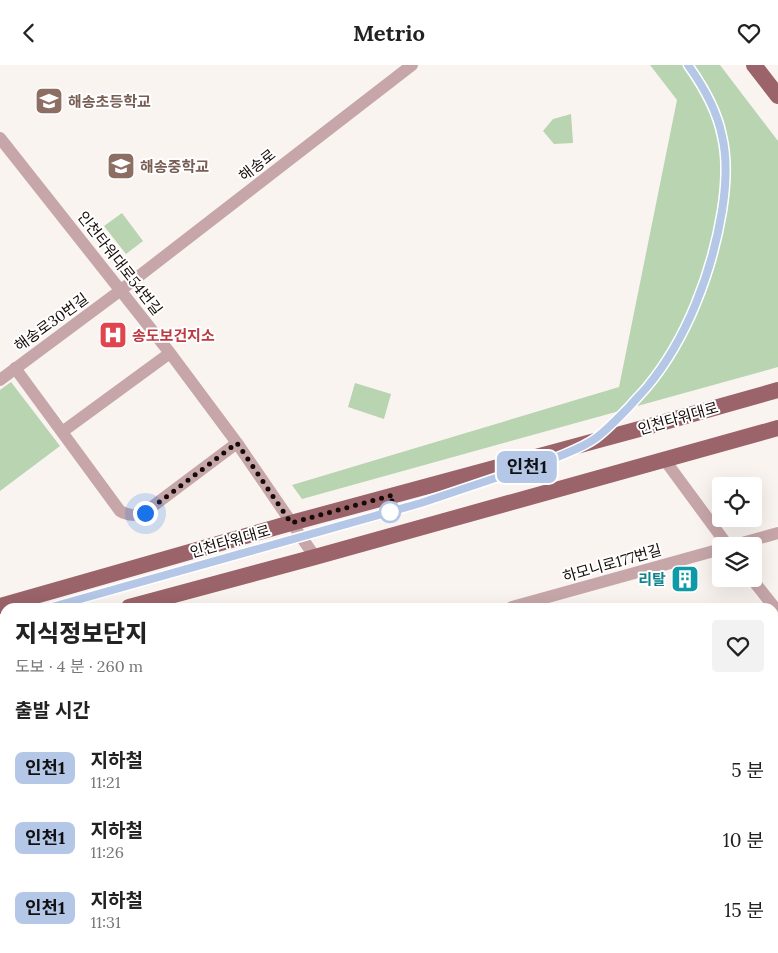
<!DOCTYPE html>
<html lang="ko">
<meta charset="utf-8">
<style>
body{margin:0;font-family:Lora,"Noto Sans KR",serif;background:#f2f2f2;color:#222;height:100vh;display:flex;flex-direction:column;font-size:19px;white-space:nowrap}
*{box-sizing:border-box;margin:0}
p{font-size:16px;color:#767676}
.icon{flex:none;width:28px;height:28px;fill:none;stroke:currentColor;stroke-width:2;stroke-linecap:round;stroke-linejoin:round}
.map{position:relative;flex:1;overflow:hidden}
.details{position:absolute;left:0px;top:538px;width:779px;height:351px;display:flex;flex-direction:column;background:#fff;border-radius:15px 15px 0 0;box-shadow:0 5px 20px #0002}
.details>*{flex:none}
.badge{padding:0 10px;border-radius:8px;font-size:18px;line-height:32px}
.controls{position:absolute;left:712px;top:412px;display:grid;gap:10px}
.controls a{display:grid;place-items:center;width:50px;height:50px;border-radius:5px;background:#fff;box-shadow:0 5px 20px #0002;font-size:25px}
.you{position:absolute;width:25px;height:25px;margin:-12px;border:4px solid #fff;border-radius:50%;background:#1a73e8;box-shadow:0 0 0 8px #1a73e833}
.map>.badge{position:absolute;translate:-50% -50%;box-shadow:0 0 0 2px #fff}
h2{padding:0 15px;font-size:19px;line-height:45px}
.round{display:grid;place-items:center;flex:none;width:52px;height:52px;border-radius:5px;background:#f2f2f2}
.headline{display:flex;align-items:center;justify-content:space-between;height:85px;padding:0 15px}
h1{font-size:24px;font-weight:800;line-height:38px}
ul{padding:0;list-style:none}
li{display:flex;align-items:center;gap:15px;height:70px;padding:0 15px}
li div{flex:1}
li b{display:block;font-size:19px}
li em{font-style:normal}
li .badge{min-width:55px;font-weight:700;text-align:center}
header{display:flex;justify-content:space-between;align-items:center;height:65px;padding:0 15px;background:#fff;font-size:22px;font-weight:800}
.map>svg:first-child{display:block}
</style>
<header><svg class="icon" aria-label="back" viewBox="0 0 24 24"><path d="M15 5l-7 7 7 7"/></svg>Metrio<svg class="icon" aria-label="heart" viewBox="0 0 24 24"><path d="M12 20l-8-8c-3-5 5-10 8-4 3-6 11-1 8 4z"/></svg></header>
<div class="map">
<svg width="778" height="888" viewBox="0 0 778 888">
<rect width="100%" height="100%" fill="#faf4f1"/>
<!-- green -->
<path fill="#b8d4b0" d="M650 0H720L778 76V302L302 434 292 420 619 322 677 35Z
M571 49 573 78 554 79 543 66 553 54Z
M122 148 143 176 126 189 104 161Z
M11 317 60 381 0 426V325Z
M355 318 391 329 384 354 348 342Z
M129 884H218L220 888H132Z"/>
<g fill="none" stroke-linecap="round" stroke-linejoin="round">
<!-- minor -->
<path stroke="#c6a6a9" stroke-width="12" d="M0 73 170 288 237 378 315 492
M15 303 120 446C129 451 135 451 145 447L237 378
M0 315 121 225 412 0
M62 367 170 288
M664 394 728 481
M731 481 778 468
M752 514 778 547
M512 542 721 484
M774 578 778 576
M0 686 5 685
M774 770 778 775
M0 796 5 795
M774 864 778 861
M110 884 113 888
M295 884 298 888
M550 884 553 888
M702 884 705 888
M356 888 369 884
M742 888 748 884"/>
<!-- major -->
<path stroke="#9b636a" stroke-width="16" d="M754 0 778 31
M0 541 291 458 643 363 778 325
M129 542 315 492 778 363
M0 579 5 578"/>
</g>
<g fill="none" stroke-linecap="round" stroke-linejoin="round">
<defs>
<path id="line" d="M52 542 421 438 555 393C569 387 584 382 596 373 608 364 619 352 629 342 635 335 641 329 647 322 687 274 712 207 722 146 726 121 728 96 722 71 717 45 703 21 688 0"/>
</defs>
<!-- line casing -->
<use href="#line" stroke="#fff" stroke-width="11"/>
<!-- line -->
<use href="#line" stroke="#b4c7e7" stroke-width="8"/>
<!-- walk -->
<path stroke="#150b07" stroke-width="5" stroke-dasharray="0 9" d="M145 448 237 378 291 458 393 430 390 447"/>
</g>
<!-- icons -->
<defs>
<symbol id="school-square" viewBox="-11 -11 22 22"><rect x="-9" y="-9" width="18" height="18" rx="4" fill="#8d6e63" stroke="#fff"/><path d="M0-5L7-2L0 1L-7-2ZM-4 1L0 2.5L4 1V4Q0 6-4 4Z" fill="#fff"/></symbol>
<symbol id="hospital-square" viewBox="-11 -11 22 22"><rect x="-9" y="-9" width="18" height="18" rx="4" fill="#e0444e" stroke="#fff"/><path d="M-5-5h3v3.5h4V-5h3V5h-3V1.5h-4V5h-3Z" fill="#fff"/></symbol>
<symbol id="building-square" viewBox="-11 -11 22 22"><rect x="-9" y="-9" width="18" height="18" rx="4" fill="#0f9aa8" stroke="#fff"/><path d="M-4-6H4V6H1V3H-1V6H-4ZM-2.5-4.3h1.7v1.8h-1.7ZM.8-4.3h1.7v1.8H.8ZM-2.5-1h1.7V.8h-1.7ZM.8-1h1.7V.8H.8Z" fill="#fff"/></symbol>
</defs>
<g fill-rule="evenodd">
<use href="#school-square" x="33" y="20" width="32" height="32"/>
<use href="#school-square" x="105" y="85" width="32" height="32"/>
<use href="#hospital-square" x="97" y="254" width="32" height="32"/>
<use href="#building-square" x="669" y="498" width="32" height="32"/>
</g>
<!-- markers -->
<circle fill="#fff" stroke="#b4c7e7" stroke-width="2.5" cx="390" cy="447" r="10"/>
<g text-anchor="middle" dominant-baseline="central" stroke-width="4" stroke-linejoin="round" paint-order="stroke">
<!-- education labels -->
<g font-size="15" font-weight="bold" fill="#785e54" stroke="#fff" text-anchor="start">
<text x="68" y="36">해송초등학교</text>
<text x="140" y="101">해송중학교</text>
</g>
<!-- street labels -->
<g font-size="15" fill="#150b07" stroke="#fff">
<text transform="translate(257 100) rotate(-38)">해송로</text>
<text transform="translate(120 198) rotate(52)">인천타워대로54번길</text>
<text transform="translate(51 257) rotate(-36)">해송로30번길</text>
<text transform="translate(678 353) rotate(-16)">인천타워대로</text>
<text transform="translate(230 476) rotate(-16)">인천타워대로</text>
<text transform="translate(612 498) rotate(-16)">하모니로177번길</text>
</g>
<!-- health labels -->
<g font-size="15" font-weight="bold" fill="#be3a42" stroke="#fff" text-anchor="start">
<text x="132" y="270">송도보건지소</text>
</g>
<!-- culture labels -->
<g font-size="15" font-weight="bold" fill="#0d838f" stroke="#fff" text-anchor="end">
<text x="666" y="514">리탈</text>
</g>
</g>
</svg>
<div class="controls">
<a><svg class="icon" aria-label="locate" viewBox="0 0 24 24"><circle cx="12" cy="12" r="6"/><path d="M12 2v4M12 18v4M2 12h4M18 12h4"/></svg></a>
<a><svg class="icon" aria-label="layers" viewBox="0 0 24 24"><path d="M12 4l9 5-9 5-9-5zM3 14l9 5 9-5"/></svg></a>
</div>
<div class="you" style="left:145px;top:448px"></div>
<b class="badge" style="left:527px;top:402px;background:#b4c7e7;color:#111">인천1</b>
<section class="details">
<div class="headline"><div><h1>지식정보단지</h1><p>도보 · 4 분 · 260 m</p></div><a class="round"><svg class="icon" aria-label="heart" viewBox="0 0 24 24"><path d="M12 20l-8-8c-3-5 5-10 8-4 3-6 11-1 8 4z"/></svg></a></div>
<h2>출발 시간</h2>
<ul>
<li><span class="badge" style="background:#b4c7e7;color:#111">인천1</span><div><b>지하철</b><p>11:21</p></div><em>5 분</em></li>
<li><span class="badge" style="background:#b4c7e7;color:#111">인천1</span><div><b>지하철</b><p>11:26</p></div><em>10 분</em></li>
<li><span class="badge" style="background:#b4c7e7;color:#111">인천1</span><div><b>지하철</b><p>11:31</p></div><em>15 분</em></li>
</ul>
</section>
</div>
